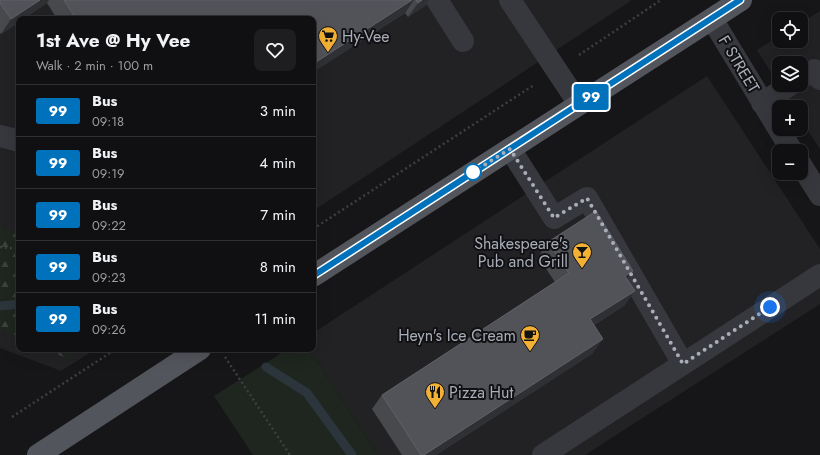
<!DOCTYPE html>
<meta charset="utf-8">
<style>
body{margin:0;font-family:Jost,sans-serif;background:#1e1e20;color:#f1f3f6;height:100vh;display:flex;flex-direction:column;font-size:15px;white-space:nowrap}
*{box-sizing:border-box;margin:0}
p{font-size:13px;color:#9c9d9f}
.icon{flex:none;width:22px;height:22px;fill:none;stroke:currentColor;stroke-width:2;stroke-linecap:round;stroke-linejoin:round}
.map{position:relative;flex:1;overflow:hidden}
.sheet{position:absolute;left:16px;top:16px;width:300px;height:336px;display:flex;flex-direction:column;background:#101012;border-radius:8px;box-shadow:0 4px 16px #0002,0 0 0 1px #303032}
.sheet>*{flex:none}
.badge{padding:0 8px;border-radius:3px;font-size:14px;line-height:26px}
.fabs{position:absolute;left:772px;top:12px;display:grid;gap:8px}
.fabs a{display:grid;place-items:center;width:36px;height:36px;border-radius:8px;background:#101012;box-shadow:0 4px 16px #0002,0 0 0 1px #303032;font-size:20px}
.you{position:absolute;width:20px;height:20px;margin:-10px;border:3px solid #fff;border-radius:50%;background:#1a73e8;box-shadow:0 0 0 6px #1a73e833}
.map>.badge{position:absolute;translate:-50% -50%;box-shadow:0 0 0 2px #fff}
.round{display:grid;place-items:center;flex:none;width:42px;height:42px;border-radius:8px;background:#1e1e20}
.headline{display:flex;align-items:center;justify-content:space-between;height:68px;padding:0 20px}
h1{font-size:19px;font-weight:700;line-height:30px}
ul{padding:0;list-style:none}
li{display:flex;align-items:center;gap:12px;height:52px;padding:0 20px;border-top:1px solid #303032}
li div{flex:1}
li b{display:block;font-size:15px}
li em{font-style:normal}
li .badge{min-width:44px;font-weight:700;text-align:center}
.map>svg:first-child{display:block}
</style>
<div class="map">
<svg width="820" height="455" viewBox="0 0 820 455">
<defs>
<pattern id="forest-firs" width="22" height="20" patternUnits="userSpaceOnUse"><rect width="22" height="20" fill="#1e261f"/><path d="M5 1l3.5 6h-7zM16 11l3.5 6h-7z" fill="#3c433d"/></pattern>
</defs>
<rect width="100%" height="100%" fill="#161618"/>
<!-- built -->
<path fill="#222225" fill-rule="evenodd" d="M0 0H632L313 211V19H19V349H96L61 371 0 348Z
M820 11V149L801 120V107H793L757 50 779 36V41H801V23ZM779 63H801V85H779Z
M707 76 820 249V304L585 455H378L309 349H313V333Z"/>
<!-- green -->
<path fill="#1e261f" d="M288 349H309L378 455H253L214 396Z"/>
<!-- forest -->
<path fill="url(#forest-firs)" d="M0 227 19 234V337L0 329Z
M46 349H80L68 359Z"/>
<g fill="none" stroke-linecap="round" stroke-linejoin="round">
<!-- stream -->
<path stroke="#2c353c" stroke-width="9" d="M0 306 19 304
M266 367 307 393 352 455"/>
<!-- path -->
<path stroke="#3d3f44" stroke-width="2.5" stroke-dasharray="2 3" stroke-linecap="butt" d="M579 55 661 0
M313 229 534 85
M0 247 19 249
M225 357 290 455
M12 417 116 349"/>
<!-- minor -->
<path stroke="#37383d" stroke-width="22" d="M437 0 463 41
M510 0 579 104
M712 19 792 151
M801 78 814 70 820 79
M762 103 790 85
M0 136 19 141
M510 149 554 218 587 198 683 364
M801 165 820 195
M543 455 820 275"/>
<!-- major -->
<path stroke="#53555c" stroke-width="22" d="M313 276 741 0
M38 455 200 349"/>
</g>
<!-- wall -->
<path fill="#47494d" d="M0 0H429L426 5 408 17 405 13 313 72V19H57L47 3 23 19H19V22L1 34 0 33Z
M548 242 627 279 625 305 594 325 593 353 436 455H402L372 409 382 395 555 282 538 257Z"/>
<!-- shaded-wall -->
<path fill="#2f3033" d="M40 0H49L47 3 23 19H19V22L1 34 11 19Z
M412 0H414L405 13 313 72V64Z
M422 0H429L426 5 408 17 418 3Z
M633 271 623 285 625 276Z
M635 291 625 305 581 333 590 319Z
M603 339 593 353 436 455H424Z"/>
<!-- building -->
<path fill="#525359" stroke="#5f6168" d="M0 0H40L11 19 0 3Z
M64 0H412L313 64V19H76Z
M416 0H422L418 3Z
M596 211 633 271 625 276 635 291 590 319 603 339 424 455H421L382 395 569 273 548 242Z"/>
<g fill="none" stroke-linecap="round" stroke-linejoin="round">
<defs>
<path id="line" d="M313 276 740 0"/>
</defs>
<!-- line casing -->
<use href="#line" stroke="#fff" stroke-width="9"/>
<!-- line -->
<use href="#line" stroke="#0072bc" stroke-width="6"/>
<!-- walk -->
<path stroke="#a8adb8" stroke-width="4" stroke-dasharray="0 7.2" d="M473 172 510 149 554 218 587 198 683 364 770 307"/>
</g>
<!-- icons -->
<defs>
<symbol id="supermarket-pin" viewBox="-11 -11 22 30"><path d="M0 17L-7.5 6A9.5 9.5 0 1 1 7.5 6Z" fill="#f2b134" stroke="#111113"/><path d="M-6-5.5h2.5l.6 2H6L4.5 2H-2.5L-4.4-4H-6ZM-1.5 3.2a1.3 1.3 0 1 0 .1 0ZM3 3.2a1.3 1.3 0 1 0 .1 0Z" fill="#111"/></symbol>
<symbol id="bar-pin" viewBox="-11 -11 22 30"><path d="M0 17L-7.5 6A9.5 9.5 0 1 1 7.5 6Z" fill="#f2b134" stroke="#111113"/><path d="M-6-5H6L.8 .8V4.5H3.5V6h-7V4.5H-.8V.8Z" fill="#111"/></symbol>
<symbol id="cafe-pin" viewBox="-11 -11 22 30"><path d="M0 17L-7.5 6A9.5 9.5 0 1 1 7.5 6Z" fill="#f2b134" stroke="#111113"/><path d="M-5.5-4.5H6V0H3Q3 3.5 0 3.5H-2.5Q-5.5 3.5-5.5 0ZM3-3.2v2h1.7v-2ZM-6 4.5H4V6H-6Z" fill="#111"/></symbol>
<symbol id="restaurant-pin" viewBox="-11 -11 22 30"><path d="M0 17L-7.5 6A9.5 9.5 0 1 1 7.5 6Z" fill="#f2b134" stroke="#111113"/><path d="M-5-6h1v4h1v-4h1v4h1v-4h1v5L-1.5 .5V6h-2V.5L-5-1ZM5-6V6H3V1.5H1.5Q1.5-4 5-6Z" fill="#111"/></symbol>
</defs>
<g fill-rule="evenodd">
<use href="#supermarket-pin" x="317" y="25" width="22" height="30"/>
<use href="#bar-pin" x="571" y="241" width="22" height="30"/>
<use href="#cafe-pin" x="519" y="324" width="22" height="30"/>
<use href="#restaurant-pin" x="424" y="381" width="22" height="30"/>
</g>
<!-- markers -->
<circle fill="#fff" stroke="#0072bc" stroke-width="2" cx="473" cy="172" r="8"/>
<g text-anchor="middle" dominant-baseline="central" stroke-width="4" stroke-linejoin="round" paint-order="stroke">
<!-- poi labels -->
<g font-size="16" fill="#a8adb8" stroke="#111113" text-anchor="start">
<text x="342" y="36">Hy-Vee</text>
<text x="568" y="243" text-anchor="end">Shakespeare's<tspan x="568" dy="18">Pub and Grill</tspan></text>
<text x="516" y="335" text-anchor="end">Heyn's Ice Cream</text>
<text x="449" y="392">Pizza Hut</text>
</g>
<!-- street labels -->
<g font-size="16" fill="#a8adb8" stroke="#111113">
<text transform="translate(739 64) rotate(59)">F STREET</text>
</g>
</g>
</svg>
<div class="fabs">
<a><svg class="icon" aria-label="locate" viewBox="0 0 24 24"><circle cx="12" cy="12" r="6"/><path d="M12 2v4M12 18v4M2 12h4M18 12h4"/></svg></a>
<a><svg class="icon" aria-label="layers" viewBox="0 0 24 24"><path d="M12 4l9 5-9 5-9-5zM3 14l9 5 9-5"/></svg></a>
<a>+</a>
<a>−</a>
</div>
<div class="you" style="left:770px;top:307px"></div>
<b class="badge" style="left:591px;top:97px;background:#0072bc;color:#fff">99</b>
<section class="sheet">
<div class="headline"><div><h1>1st Ave @ Hy Vee</h1><p>Walk · 2 min · 100 m</p></div><a class="round"><svg class="icon" aria-label="heart" viewBox="0 0 24 24"><path d="M12 20l-8-8c-3-5 5-10 8-4 3-6 11-1 8 4z"/></svg></a></div>
<ul>
<li><span class="badge" style="background:#0072bc;color:#fff">99</span><div><b>Bus</b><p>09:18</p></div><em>3 min</em></li>
<li><span class="badge" style="background:#0072bc;color:#fff">99</span><div><b>Bus</b><p>09:19</p></div><em>4 min</em></li>
<li><span class="badge" style="background:#0072bc;color:#fff">99</span><div><b>Bus</b><p>09:22</p></div><em>7 min</em></li>
<li><span class="badge" style="background:#0072bc;color:#fff">99</span><div><b>Bus</b><p>09:23</p></div><em>8 min</em></li>
<li><span class="badge" style="background:#0072bc;color:#fff">99</span><div><b>Bus</b><p>09:26</p></div><em>11 min</em></li>
</ul>
</section>
</div>
